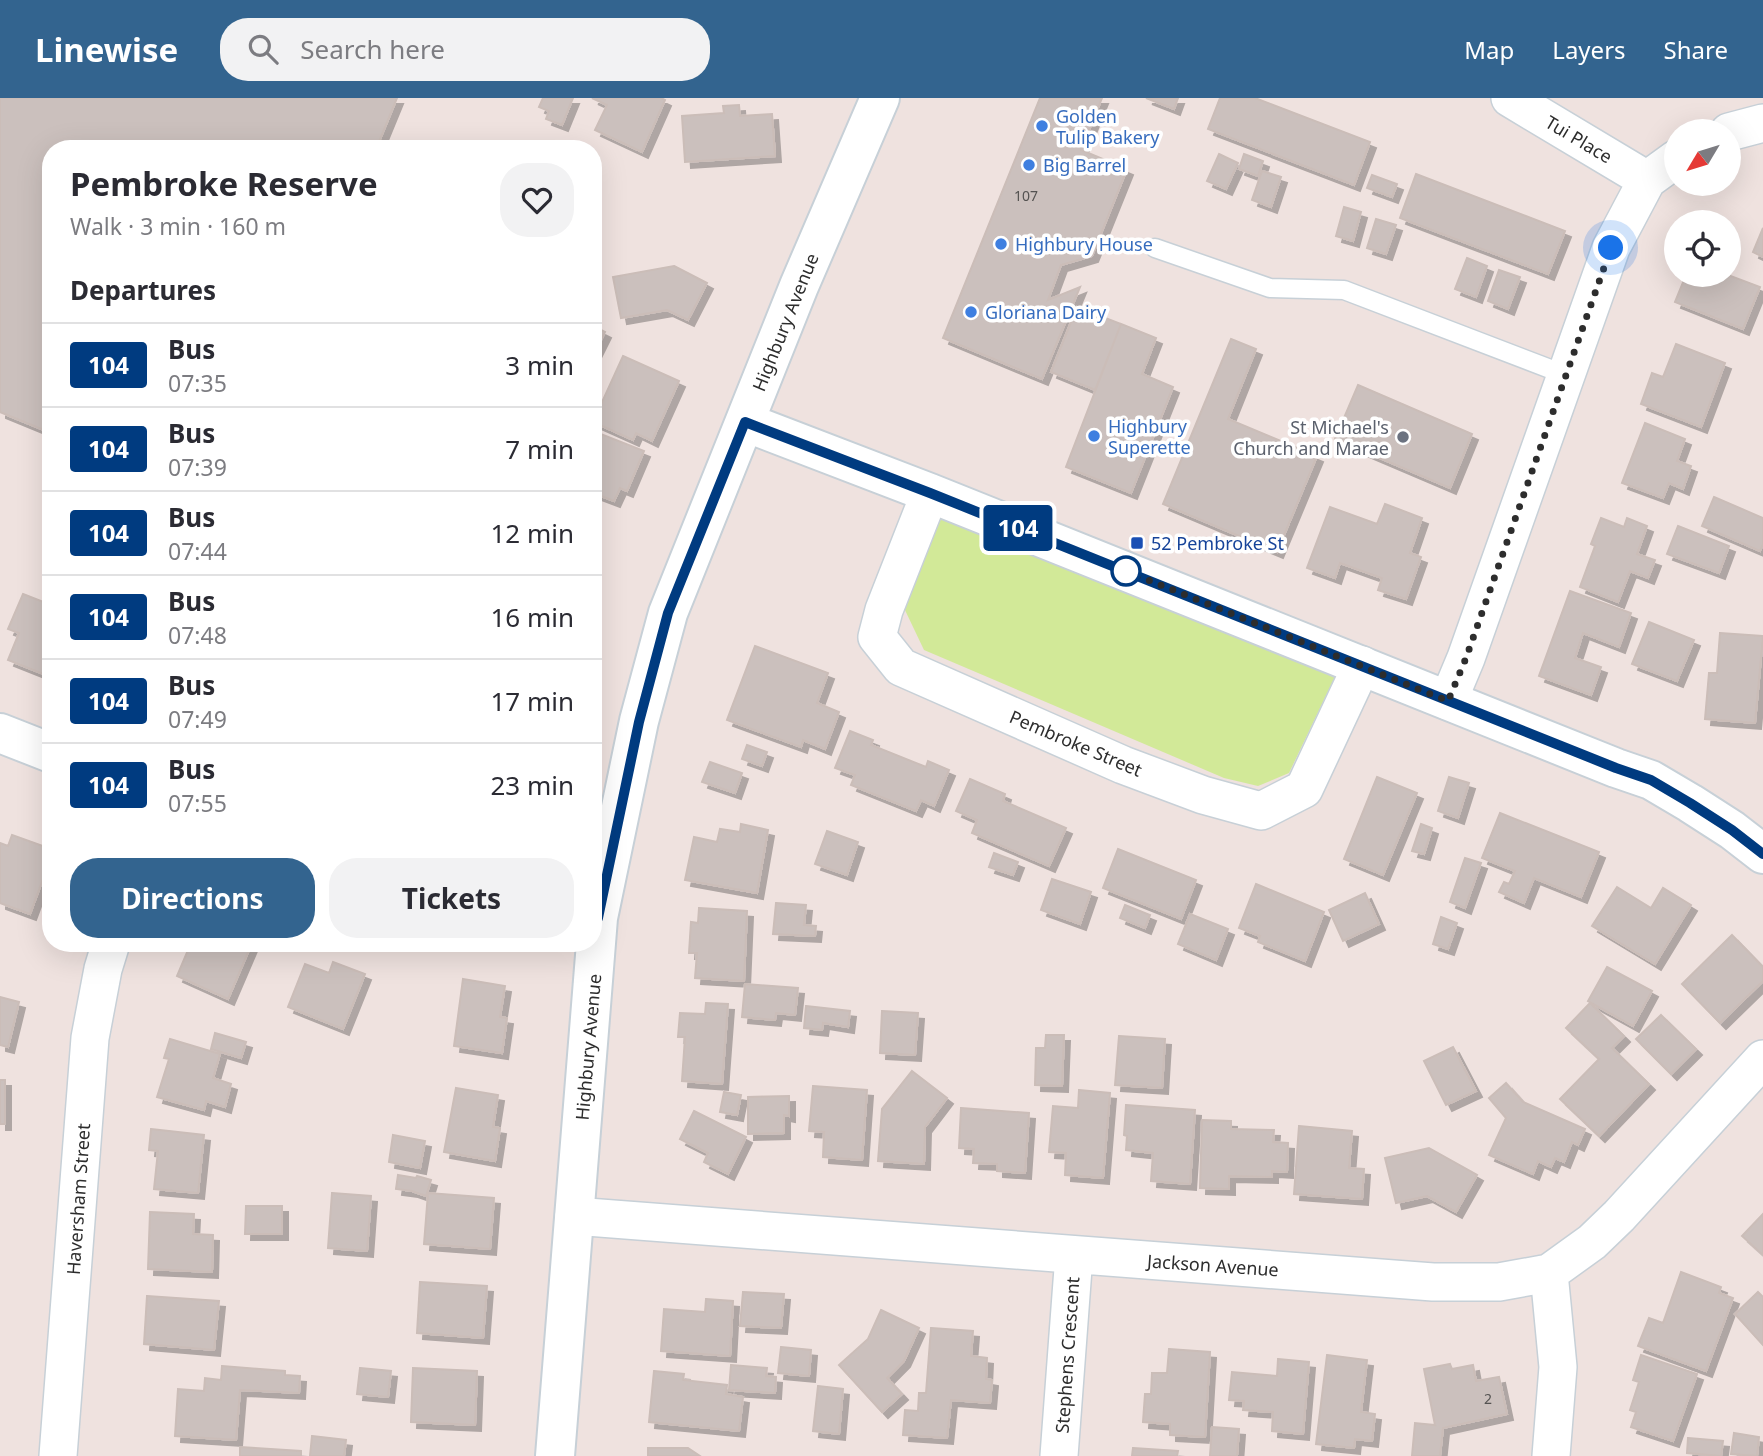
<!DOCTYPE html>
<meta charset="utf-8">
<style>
body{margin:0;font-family:"Noto Sans",sans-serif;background:#f2f2f3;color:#2b2b33;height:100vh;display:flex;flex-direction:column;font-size:26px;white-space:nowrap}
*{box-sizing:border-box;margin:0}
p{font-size:23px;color:#7c7c81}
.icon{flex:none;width:38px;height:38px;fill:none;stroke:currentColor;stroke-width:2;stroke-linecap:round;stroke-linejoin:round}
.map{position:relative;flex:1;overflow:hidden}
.drawer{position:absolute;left:42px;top:42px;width:560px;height:812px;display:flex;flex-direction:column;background:#fff;border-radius:28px;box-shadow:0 7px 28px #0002}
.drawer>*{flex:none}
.badge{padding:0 14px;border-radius:5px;font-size:24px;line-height:46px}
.needle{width:46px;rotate:232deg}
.tools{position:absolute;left:1664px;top:21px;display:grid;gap:14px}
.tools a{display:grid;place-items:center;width:77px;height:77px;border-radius:50%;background:#fff;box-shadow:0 7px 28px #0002;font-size:35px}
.you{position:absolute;width:35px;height:35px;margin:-18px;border:5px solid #fff;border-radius:50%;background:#1a73e8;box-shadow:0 0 0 10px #1a73e833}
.map>.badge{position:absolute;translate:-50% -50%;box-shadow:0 0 0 4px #fff}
h2{padding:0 28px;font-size:26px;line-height:63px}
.round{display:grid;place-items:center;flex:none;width:74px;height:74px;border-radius:28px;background:#f2f2f3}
.head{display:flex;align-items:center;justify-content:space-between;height:119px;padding:0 28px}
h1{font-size:33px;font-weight:700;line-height:52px}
.cta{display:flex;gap:14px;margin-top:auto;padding:14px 28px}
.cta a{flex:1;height:80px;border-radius:28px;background:#33648f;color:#fff;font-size:28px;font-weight:700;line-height:80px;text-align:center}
.cta a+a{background:#f2f2f3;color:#2b2b33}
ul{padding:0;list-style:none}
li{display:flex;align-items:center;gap:21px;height:84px;padding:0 28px;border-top:2px solid #e1e1e2}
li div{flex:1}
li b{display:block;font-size:26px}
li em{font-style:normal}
li .badge{min-width:77px;font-weight:700;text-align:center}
header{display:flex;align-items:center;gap:42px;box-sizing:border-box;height:98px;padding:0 35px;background:#33648f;color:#fff}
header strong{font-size:33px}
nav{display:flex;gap:38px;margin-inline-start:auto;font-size:24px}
.search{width:490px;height:63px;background:#f2f2f3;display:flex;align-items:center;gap:18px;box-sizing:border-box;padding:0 24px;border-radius:28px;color:#7c7c81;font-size:26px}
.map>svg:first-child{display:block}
</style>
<header>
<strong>Linewise</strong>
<div class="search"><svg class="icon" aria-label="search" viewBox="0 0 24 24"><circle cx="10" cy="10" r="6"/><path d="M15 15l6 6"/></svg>Search here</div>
<nav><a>Map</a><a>Layers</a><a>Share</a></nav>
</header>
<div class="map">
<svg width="1763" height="1358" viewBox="0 0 1763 1358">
<defs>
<filter id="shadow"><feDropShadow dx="6" dy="6" stdDeviation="0" flood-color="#0004"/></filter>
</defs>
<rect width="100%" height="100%" fill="#efe2df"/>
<!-- green -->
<path fill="#d2e998" d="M942 418 1336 577 1289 675 1258 688 1224 680 924 552 904 510Z"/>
<!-- building -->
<path fill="#cbc0bd" stroke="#cbbdb8" stroke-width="2" filter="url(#shadow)" d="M0 0H397L376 51H51V335L0 314Z
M543 0H573L562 27 546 21 549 13 539 9Z
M592 0H661L665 2 642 54 595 32 607 7Z
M1040 0H1102L1081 52 1127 71 1092 158 1061 167 1048 202 1080 189 1042 281 943 240Z
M1146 0H1178L1174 11Z
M1220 0H1255L1370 44 1354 87 1208 31Z
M739 7 740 18 772 16 775 58 685 64 682 18 724 15 723 8Z
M1219 56 1238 65 1226 91 1207 83Z
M1244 56 1263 63 1258 78 1239 71Z
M1262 73 1281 79 1271 109 1252 102Z
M1416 76 1565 133 1548 176 1400 120Z
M1372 77 1397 86 1392 99 1367 90Z
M1344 109 1361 114 1353 143 1336 138Z
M1376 121 1396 127 1386 156 1367 150Z
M1763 130V159L1753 154Z
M1467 160 1487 168 1476 199 1455 191Z
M674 168 707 185 688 222 667 212 621 220 613 179Z
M1499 172 1520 179 1508 211 1488 203Z
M1686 177H1728L1760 189 1743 231 1675 204Z
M1077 209 1121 226 1095 292 1051 274Z
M1121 226 1156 240 1142 276 1173 289 1131 395 1066 369Z
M593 228 605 234 593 258Z
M1231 241 1256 251 1228 321 1317 358 1277 454 1163 406Z
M1676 246 1725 265 1701 329 1641 306 1652 275 1663 279Z
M623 258 679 283 652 343 636 335 633 342 593 324Z
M1358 287 1472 336 1450 390 1335 341Z
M1645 325 1685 341 1677 363 1691 368 1683 391 1669 385 1663 400 1622 385Z
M593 333 644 353 627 393 620 390 614 403 593 395Z
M1714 399 1763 420V446L1760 453 1702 428Z
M1385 406 1422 420 1410 455 1421 459 1406 501 1378 492 1382 480 1340 465 1335 480 1307 470 1330 409 1377 426Z
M1601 420 1624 429 1627 420 1647 428 1637 456 1655 462 1648 480 1630 473 1618 504 1580 489 1595 448 1591 446Z
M1678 428 1729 448 1719 475 1667 456Z
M1570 493 1631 515 1619 549 1583 535 1575 560 1601 569 1591 597 1539 578Z
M23 496 51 507V579L8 562 19 535 8 531Z
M1649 524 1694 542 1677 583 1632 566Z
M1720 535 1763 538 1755 625 1705 621 1709 575H1717Z
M755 548 828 575 817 605 839 614 825 651 803 642 801 649 727 622Z
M850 633 873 642 871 647 926 669 928 663 949 672 934 708 921 702 916 713 851 687 855 677 835 670Z
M747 647 767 654 762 668 742 661Z
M710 664 742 675 735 695 702 684Z
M1377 679 1417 695 1383 777 1344 761Z
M1449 679 1469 685 1458 720 1438 713Z
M970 681 1005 696 1003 703 1066 730 1049 768 972 735 977 722 956 713Z
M1500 715 1599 754 1581 799 1534 780 1524 805 1499 794 1504 784 1509 786 1515 773 1482 760Z
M741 726 768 732 757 795 685 782 694 739 717 744 720 731 740 734Z
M1421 726 1432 730 1424 756 1412 753Z
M827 733 858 744 847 777 815 766Z
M12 737 51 751V784L43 781 30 816 0 805V745L8 748Z
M1118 751 1196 782 1181 821 1103 790Z
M994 755 1018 764 1013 777 989 769Z
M1465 760 1481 765 1465 810 1450 804Z
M1052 781 1091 794 1080 826 1041 812Z
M1256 786 1324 814 1305 863 1258 844 1260 838 1239 830Z
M1617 789 1651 810 1663 790 1691 807 1655 866 1592 828Z
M1365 795 1379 826 1343 843 1329 812Z
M776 805 806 807 804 827 816 828 815 838 773 836Z
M1125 807 1150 817 1145 830 1120 820Z
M699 810 747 813 744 883 695 880 697 855H689L691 824 698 825Z
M1190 816 1228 831 1216 862 1178 846Z
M1441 819 1457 825 1448 851 1433 846Z
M1732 837 1763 869V883L1720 925 1682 886Z
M191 845H252L228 901 177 878Z
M333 864 365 876 343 931 288 909 305 866 329 875Z
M1607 869 1652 893 1633 928 1588 903Z
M463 881 505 888 500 919 507 920 502 955 454 948Z
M745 886 798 890 795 917 776 915 775 922 742 919Z
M0 899 19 904 8 949 0 947Z
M706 905 728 906 722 986 682 983 685 939H678L680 915 705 916Z
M1590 905 1624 938 1612 950 1649 986 1599 1038 1560 1001 1599 961 1566 930Z
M806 908 850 913 848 929 823 925 822 932 804 930Z
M882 913 918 915 915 957 880 955Z
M1661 917 1696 951 1671 976 1636 941Z
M215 935 246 944 241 960 211 951Z
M1046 937H1064L1062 988 1035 987 1036 950H1045Z
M1119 938 1165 941 1162 990 1115 987Z
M170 941 220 956 213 980 231 986 225 1009 206 1003 204 1012 157 999 169 961 164 960Z
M1453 949 1476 993 1446 1007 1424 963Z
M912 973 947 1000 925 1029 924 1066 878 1063 882 1011Z
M0 982H5V1026H0Z
M1506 985 1523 1004 1585 1031 1578 1047 1572 1044 1564 1064 1555 1060 1551 1069 1538 1063 1533 1076 1489 1057 1506 1020 1489 1000Z
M813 988 867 992 862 1062 823 1059 824 1034 809 1033Z
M456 990 498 997 493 1029 500 1030 495 1063 444 1054Z
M1079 992 1110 995 1103 1080 1065 1077 1066 1055 1049 1054 1053 1008 1078 1010Z
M724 994 741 997 737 1017 720 1014Z
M789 998V1018L784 1017V1035L748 1036V999Z
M1126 1007 1195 1012 1190 1086 1151 1083 1153 1055 1126 1052 1127 1038 1124 1037Z
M961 1010 1029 1015 1025 1075 997 1073V1066L973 1065 974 1051 959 1050Z
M694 1013 746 1039 728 1076 704 1064 708 1055 680 1041Z
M1202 1022 1231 1023V1031L1274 1032 1273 1044 1288 1045 1287 1074 1272 1073V1079L1229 1078V1091L1200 1090Z
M1299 1028 1352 1033 1349 1070 1364 1071 1362 1101 1294 1096Z
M151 1031 204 1037 198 1095 154 1091 158 1053 149 1052Z
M393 1037 425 1043 420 1070 389 1064Z
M1429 1050 1477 1077 1456 1114 1427 1098 1396 1105 1385 1060Z
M398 1077 416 1080 417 1078 431 1082 426 1098 412 1093 396 1091Z
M332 1095 371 1098 367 1153 328 1150Z
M428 1095 494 1100 490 1151 424 1146Z
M246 1108H282V1136H245Z
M150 1114 194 1116 193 1136 213 1137 212 1174 148 1171Z
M1763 1116V1157L1742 1138Z
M1681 1174 1721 1189 1719 1195 1733 1200 1706 1273 1638 1248 1649 1220 1663 1225Z
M420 1184 487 1188 483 1240 417 1235Z
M743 1194 784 1196 781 1230 740 1228Z
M1758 1194 1763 1199V1247L1735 1216Z
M147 1198 219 1203 214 1252 144 1246Z
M706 1201 733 1203 730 1258 661 1253 664 1211 705 1214Z
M881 1212 919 1230 904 1263 887 1280 902 1296 882 1314 839 1267 868 1241Z
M931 1230 973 1233 971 1258 987 1260 986 1281 992 1282 990 1305 951 1302 947 1340 903 1337 905 1312 918 1313 919 1295H926Z
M781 1249 811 1252 809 1278 778 1275Z
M1169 1251 1210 1254 1205 1339 1170 1337V1326L1143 1324 1145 1296H1151L1152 1275H1167Z
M1327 1257 1367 1262 1361 1314 1375 1316 1372 1343 1355 1341 1354 1350 1316 1346Z
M1641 1257 1697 1276 1673 1343 1631 1329 1636 1314 1630 1312 1639 1284 1633 1282Z
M1278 1261 1309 1264 1303 1336 1272 1333 1273 1314 1243 1312 1244 1303 1229 1302 1232 1274 1277 1278Z
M1450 1266 1452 1271 1473 1267 1476 1283 1499 1279 1507 1316 1443 1330 1440 1358H1412L1415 1325 1435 1327 1424 1271Z
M731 1267 767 1270 766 1278 776 1279 775 1295 729 1292Z
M222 1268 285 1273V1277L300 1278 299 1295 240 1292 236 1342 175 1338 178 1291 204 1293 205 1280 221 1282Z
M360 1270 391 1273 388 1299 357 1296Z
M413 1270 477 1273 475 1327 411 1324Z
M654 1273 684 1276 683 1282 727 1287 726 1296 743 1299 739 1333 649 1324Z
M818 1288 843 1291 839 1336 813 1333Z
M1212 1329 1239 1331 1237 1358H1210Z
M1734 1335 1759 1339 1757 1358 1731 1356Z
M312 1338 346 1342 344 1358H310Z
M1688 1340 1723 1343 1721 1358 1687 1355Z
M240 1349 301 1353V1358H240Z
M648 1350H688L700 1358H648Z
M1133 1350 1178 1353 1177 1358H1132Z"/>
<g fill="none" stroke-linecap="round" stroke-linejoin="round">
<defs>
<path id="lane" d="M1155 150 1270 190 1344 192 1566 277"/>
<path id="street" d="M1510 0 1647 82
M1729 34 1763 25
M930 395 884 512 877 539 901 569 1123 667 1203 697 1261 713 1304 691 1362 567
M1448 603 1466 560 1611 150 1647 82 1676 61
M574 1118 1433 1184H1499L1549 1175 1592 1144 1619 1118 1763 961
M1549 1175 1558 1269 1551 1358
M58 1358 90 940 103 871 111 845
M1059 1358 1074 1157"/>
<path id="secondary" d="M745 324 930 395 1616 670 1651 682 1690 705 1732 732 1763 756
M0 635 51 655
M555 1358 598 820 639 623 668 515 799 188 880 0"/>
</defs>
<!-- lane casing -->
<use href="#lane" stroke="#c7d0d7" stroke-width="21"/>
<!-- street casing -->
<use href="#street" stroke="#c7d0d7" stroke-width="40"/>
<!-- secondary casing -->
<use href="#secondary" stroke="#c7d0d7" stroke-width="42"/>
<!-- lane -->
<use href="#lane" stroke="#fff" stroke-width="18"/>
<!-- street -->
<use href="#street" stroke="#fff" stroke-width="37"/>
<!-- secondary -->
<use href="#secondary" stroke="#fff" stroke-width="38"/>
</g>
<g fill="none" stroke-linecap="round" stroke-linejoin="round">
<defs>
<path id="line" d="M593 820H598L639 624 668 515 745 324 930 395 1616 670 1651 682 1690 705 1732 732 1763 756"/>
</defs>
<!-- line casing -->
<use href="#line" stroke="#fff" stroke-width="16"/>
<!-- line -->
<use href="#line" stroke="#003b80" stroke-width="10"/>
<!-- walk -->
<path stroke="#2d2d2d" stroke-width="7" stroke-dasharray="0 12.6" d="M1126 473 1448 603 1466 560 1611 150"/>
</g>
<!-- markers -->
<g fill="#3f7fe0" stroke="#fff" stroke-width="2.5">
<circle cx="1042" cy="28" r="7"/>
<circle cx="1029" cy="67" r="7"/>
<circle cx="1001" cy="146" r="7"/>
<circle cx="971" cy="214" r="7"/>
<circle cx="1094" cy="338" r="7"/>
</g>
<circle fill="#6b7280" stroke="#fff" stroke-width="2.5" cx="1403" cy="339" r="7"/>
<rect fill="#1a4fb4" stroke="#fff" stroke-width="2.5" x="1130" y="438" width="14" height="14" rx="3.5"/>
<circle fill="#fff" stroke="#003b80" stroke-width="3.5" cx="1126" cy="473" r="14"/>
<g text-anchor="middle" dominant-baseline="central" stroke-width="7" stroke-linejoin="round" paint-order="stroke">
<!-- number labels -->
<g font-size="14" fill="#545251">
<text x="1026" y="97">107</text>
<text x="1488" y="1300">2</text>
</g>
<!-- shop labels -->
<g font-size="18" fill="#366cbe" stroke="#fff" text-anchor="start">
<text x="1056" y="18">Golden<tspan x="1056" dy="21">Tulip Bakery</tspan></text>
<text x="1043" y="67">Big Barrel</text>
<text x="1015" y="146">Highbury House</text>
<text x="985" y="214">Gloriana Dairy</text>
<text x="1108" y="328">Highbury<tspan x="1108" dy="21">Superette</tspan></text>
</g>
<!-- street labels -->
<g font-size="18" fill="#2d2d2d" stroke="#fff">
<text transform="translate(1579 41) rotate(31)">Tui Place</text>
<text transform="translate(785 224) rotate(-68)">Highbury Avenue</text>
<text transform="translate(1076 645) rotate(23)">Pembroke Street</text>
<text transform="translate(588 949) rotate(-85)">Highbury Avenue</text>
<text transform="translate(78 1101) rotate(-86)">Haversham Street</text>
<text transform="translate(1213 1167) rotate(4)">Jackson Avenue</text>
<text transform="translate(1067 1257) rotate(-86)">Stephens Crescent</text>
</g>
<!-- worship labels -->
<g font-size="18" fill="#5b616d" stroke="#fff" text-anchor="end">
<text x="1389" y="329">St Michael's<tspan x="1389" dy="21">Church and Marae</tspan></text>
</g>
<!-- transit labels -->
<g font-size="18" fill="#164399" stroke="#fff" text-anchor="start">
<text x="1151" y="445">52 Pembroke St</text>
</g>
</g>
</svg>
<div class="tools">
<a><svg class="needle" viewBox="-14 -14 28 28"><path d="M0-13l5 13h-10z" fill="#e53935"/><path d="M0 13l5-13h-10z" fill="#7c7c81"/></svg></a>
<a><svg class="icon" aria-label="locate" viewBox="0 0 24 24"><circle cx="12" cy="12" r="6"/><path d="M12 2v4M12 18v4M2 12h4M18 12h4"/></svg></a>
</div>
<div class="you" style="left:1611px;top:150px"></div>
<b class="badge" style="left:1018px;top:430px;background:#003b80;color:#fff">104</b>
<section class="drawer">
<div class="head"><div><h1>Pembroke Reserve</h1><p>Walk · 3 min · 160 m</p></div><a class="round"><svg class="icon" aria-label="heart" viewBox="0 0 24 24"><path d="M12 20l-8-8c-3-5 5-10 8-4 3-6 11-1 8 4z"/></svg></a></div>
<h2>Departures</h2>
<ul>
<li><span class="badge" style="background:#003b80;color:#fff">104</span><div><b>Bus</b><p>07:35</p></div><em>3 min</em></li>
<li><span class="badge" style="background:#003b80;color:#fff">104</span><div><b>Bus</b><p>07:39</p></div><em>7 min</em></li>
<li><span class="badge" style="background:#003b80;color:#fff">104</span><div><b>Bus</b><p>07:44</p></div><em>12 min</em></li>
<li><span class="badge" style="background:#003b80;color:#fff">104</span><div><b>Bus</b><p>07:48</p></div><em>16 min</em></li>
<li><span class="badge" style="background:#003b80;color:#fff">104</span><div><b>Bus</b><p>07:49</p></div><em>17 min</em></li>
<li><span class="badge" style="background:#003b80;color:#fff">104</span><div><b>Bus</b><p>07:55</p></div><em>23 min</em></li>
</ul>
<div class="cta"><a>Directions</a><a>Tickets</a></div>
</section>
</div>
